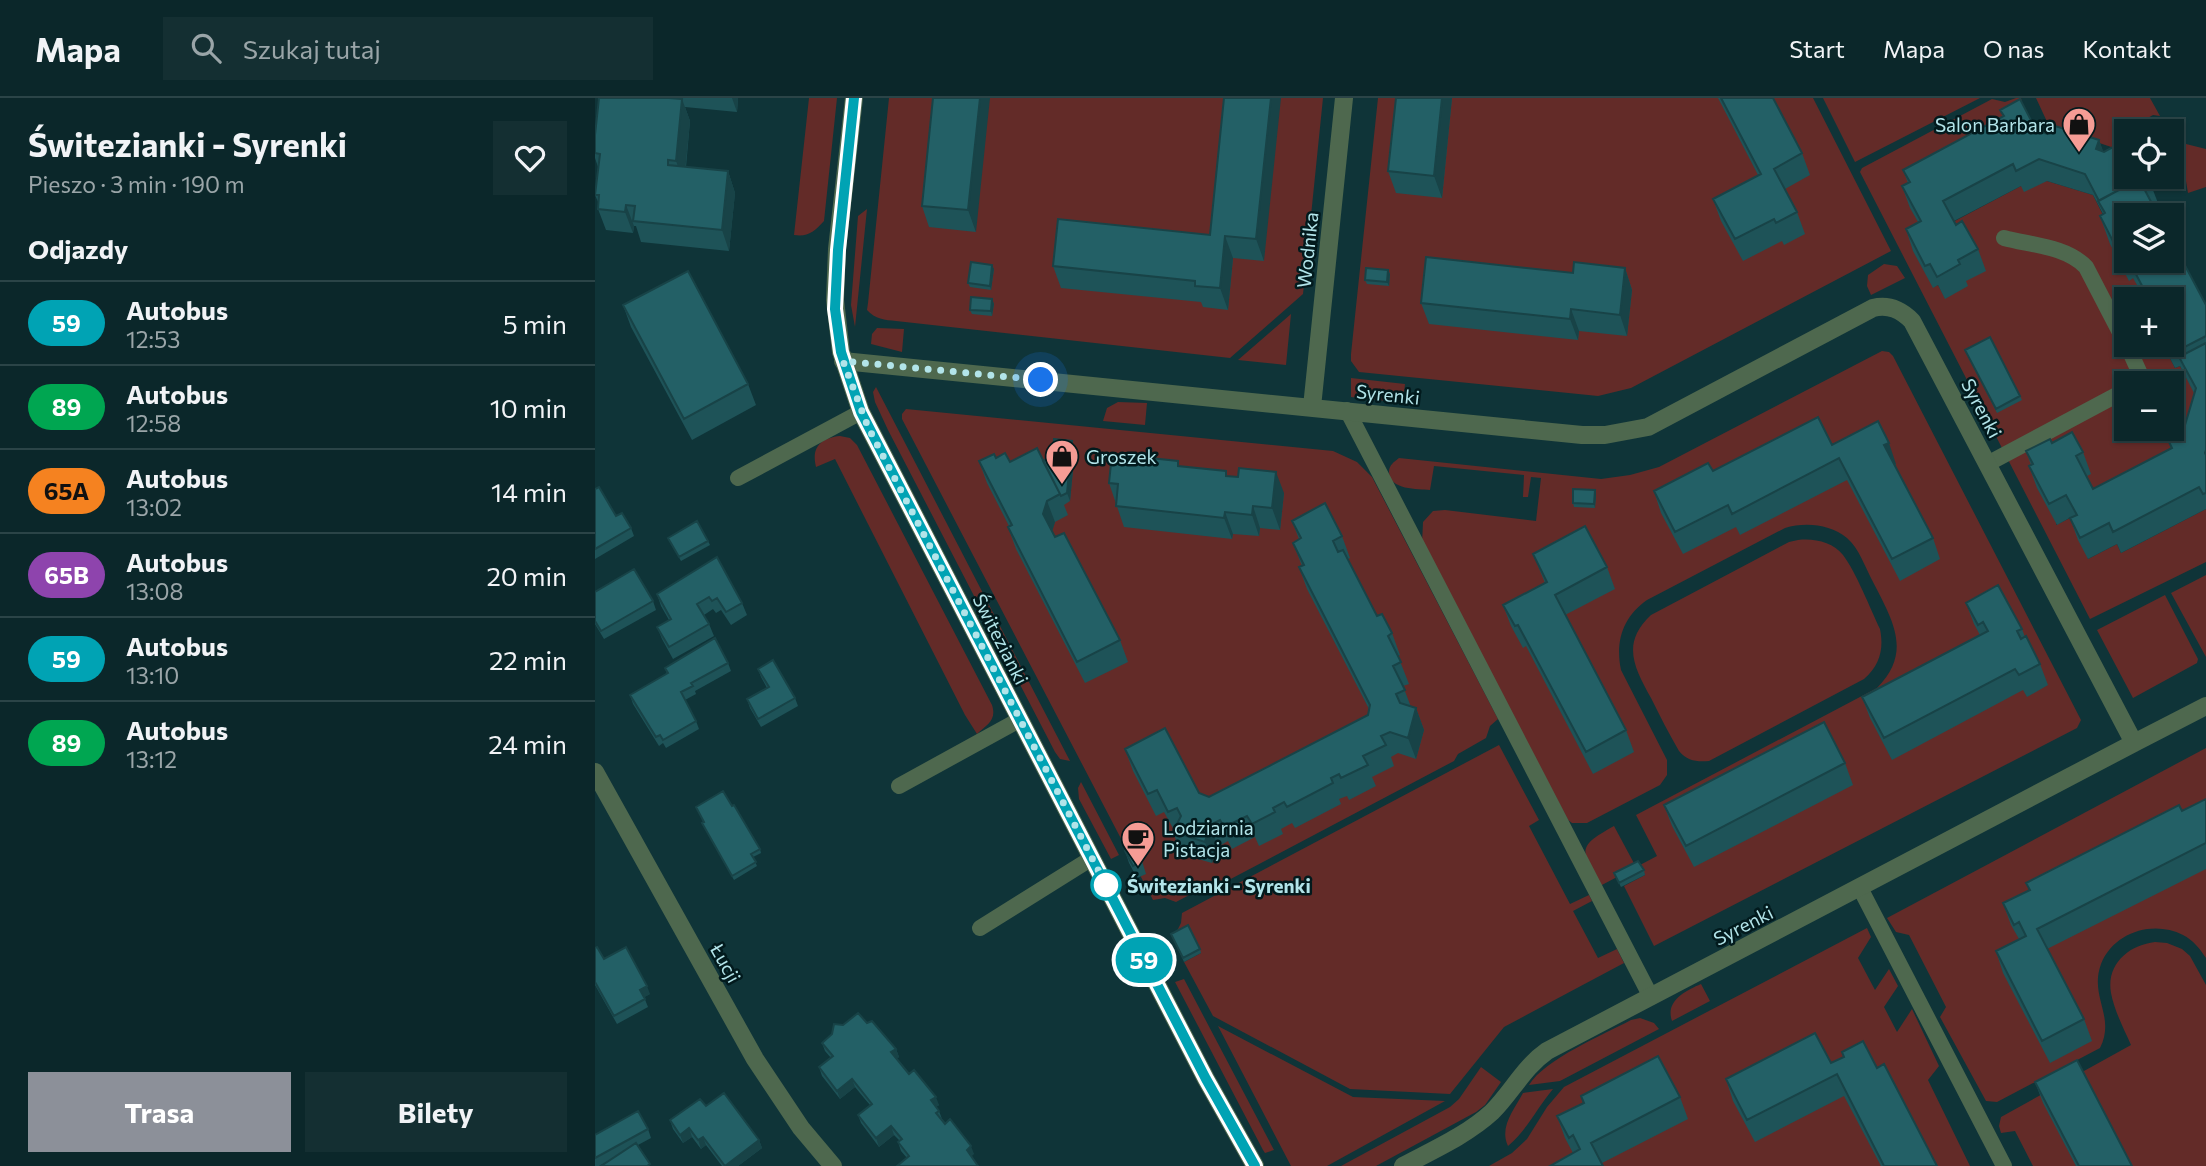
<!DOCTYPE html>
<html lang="pl">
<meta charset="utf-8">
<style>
body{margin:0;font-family:Commissioner,sans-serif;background:#142f32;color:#f1f3f6;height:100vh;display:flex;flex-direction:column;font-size:26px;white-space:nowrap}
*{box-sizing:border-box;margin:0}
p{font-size:23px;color:#9aa5a8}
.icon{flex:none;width:38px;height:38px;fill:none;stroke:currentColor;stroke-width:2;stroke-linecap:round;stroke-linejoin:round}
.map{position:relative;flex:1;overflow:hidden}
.drawer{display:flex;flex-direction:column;background:#0b272a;width:595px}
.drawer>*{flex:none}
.badge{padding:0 14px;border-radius:23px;font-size:24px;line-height:46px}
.tools{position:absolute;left:1519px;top:21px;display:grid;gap:14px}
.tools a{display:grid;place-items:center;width:70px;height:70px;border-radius:0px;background:#0b272a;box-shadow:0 2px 5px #0004,0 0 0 2px #2b4447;font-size:35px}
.you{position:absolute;width:35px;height:35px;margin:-18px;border:5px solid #fff;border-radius:50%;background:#1a73e8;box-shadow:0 0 0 10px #1a73e833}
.map>.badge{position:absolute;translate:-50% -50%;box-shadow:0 0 0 4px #fff}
h2{padding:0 28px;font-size:26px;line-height:63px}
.round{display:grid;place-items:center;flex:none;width:74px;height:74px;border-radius:0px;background:#142f32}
.headline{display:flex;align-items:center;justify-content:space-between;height:119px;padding:0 28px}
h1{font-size:33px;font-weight:700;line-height:52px}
.cta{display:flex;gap:14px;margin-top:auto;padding:14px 28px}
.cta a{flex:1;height:80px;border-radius:0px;background:#8c9099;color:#fff;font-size:28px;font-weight:700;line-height:80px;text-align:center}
.cta a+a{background:#142f32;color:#f1f3f6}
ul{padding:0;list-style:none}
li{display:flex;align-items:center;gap:21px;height:84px;padding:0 28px;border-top:2px solid #2b4447}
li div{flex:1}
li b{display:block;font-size:26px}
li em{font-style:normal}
li .badge{min-width:77px;font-weight:700;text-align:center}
header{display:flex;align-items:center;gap:42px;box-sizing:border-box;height:98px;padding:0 35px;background:#0b272a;border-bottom:2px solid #2b4447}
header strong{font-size:33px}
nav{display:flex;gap:38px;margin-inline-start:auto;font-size:24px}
.search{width:490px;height:63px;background:#142f32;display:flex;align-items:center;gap:18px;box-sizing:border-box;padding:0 24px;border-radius:0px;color:#9aa5a8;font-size:26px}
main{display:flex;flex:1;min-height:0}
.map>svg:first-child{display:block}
</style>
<header>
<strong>Mapa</strong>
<div class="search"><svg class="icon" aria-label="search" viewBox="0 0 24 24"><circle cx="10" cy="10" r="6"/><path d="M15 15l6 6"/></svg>Szukaj tutaj</div>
<nav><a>Start</a><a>Mapa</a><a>O nas</a><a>Kontakt</a></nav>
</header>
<main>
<section class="drawer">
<div class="headline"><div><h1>Świtezianki - Syrenki</h1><p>Pieszo · 3 min · 190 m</p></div><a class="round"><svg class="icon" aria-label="heart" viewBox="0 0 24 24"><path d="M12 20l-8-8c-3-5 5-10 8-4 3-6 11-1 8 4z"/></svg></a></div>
<h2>Odjazdy</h2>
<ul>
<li><span class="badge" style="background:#00a3b4;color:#fff">59</span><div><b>Autobus</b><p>12:53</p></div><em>5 min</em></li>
<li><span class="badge" style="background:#00a651;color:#fff">89</span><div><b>Autobus</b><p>12:58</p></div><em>10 min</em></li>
<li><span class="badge" style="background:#f58220;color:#111">65A</span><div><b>Autobus</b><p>13:02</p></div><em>14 min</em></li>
<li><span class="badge" style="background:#8e44ad;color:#fff">65B</span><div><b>Autobus</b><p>13:08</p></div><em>20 min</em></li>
<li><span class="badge" style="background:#00a3b4;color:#fff">59</span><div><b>Autobus</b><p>13:10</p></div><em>22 min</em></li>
<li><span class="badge" style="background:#00a651;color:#fff">89</span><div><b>Autobus</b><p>13:12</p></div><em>24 min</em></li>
</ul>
<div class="cta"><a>Trasa</a><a>Bilety</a></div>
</section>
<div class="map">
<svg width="1611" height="1068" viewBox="0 0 1611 1068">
<rect width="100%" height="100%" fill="#0f3438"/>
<!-- green -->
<path fill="#632b28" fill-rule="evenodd" d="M214 0H242L229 123C219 134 213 139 199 137Z
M294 0H728L708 196 635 260 301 223C290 222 280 221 272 212L273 205Z
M783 0H1218L1296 153 1036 290 1003 298 764 274 756 263V256Z
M1228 0H1385L1260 64Z
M1421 0H1426L1432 23 1334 144 1339 189 1343 187 1350 200 1371 184 1356 125 1426 88 1452 83 1498 97 1550 201H1531V247H1568L1580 270 1585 268 1609 312 1595 359 1506 413 1489 380 1485 356 1461 427 1479 418 1489 439 1493 461 1522 446 1526 455 1611 411V464L1495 521 1265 74 1267 70 1397 1 1410 4ZM1531 285H1577V331H1531Z
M1441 0H1555L1565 18 1558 17 1551 21V33H1531V52L1528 53 1454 28Z
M1591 46 1611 51V89L1593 95 1588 65Z
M272 111 260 229 256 207 263 118Z
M1289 166 1302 168 1310 180 1276 197 1272 188 1273 177Z
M696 216 691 267 643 262Z
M282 230 309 231 307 254 276 246 277 236Z
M1287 253 1294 254 1298 258 1486 622 1482 630 1059 848 1029 788 1050 777 1045 767 1062 758 1041 717 1282 590C1319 553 1296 520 1277 482 1270 469 1264 450 1252 440 1235 426 1210 424 1190 430L1052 502C1028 519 1020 543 1026 572L1072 662V677L1065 687 992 725H977L973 722 827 446 828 424 838 413 850 412 941 423 946 380 936 379 933 399H928L929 377 839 368 835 392C823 391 794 392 794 374 794 367 799 364 804 360L1006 381 1035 377 1064 369Z
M756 280 810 286 808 305 756 299Z
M281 289 475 663 465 661 460 654 293 332 280 304 278 294Z
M523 304 552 305 550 327 508 323 512 310Z
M311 311 738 353 762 364 777 379 903 621 895 628 891 640 863 656 859 663 611 794 602 793 581 804 570 800 558 802 307 321V316Z
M245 338 255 340 262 347 397 607C402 622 392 627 382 636L370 617 240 361 221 369C216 349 226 340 245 338Z
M1203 442C1219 440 1238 444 1248 457 1261 474 1275 510 1285 531 1289 551 1285 567 1269 581L1114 663C1102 664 1092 663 1084 653 1074 636 1065 618 1056 600 1039 569 1026 545 1056 517L1194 444Z
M1611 477V559L1576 495Z
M1570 497 1603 561 1602 565 1538 600 1502 532Z
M904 647 944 722 934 728 975 806 994 797 997 803 978 813 1003 860 1022 851 1029 865 909 929 855 996 755 991 618 918 589 864 606 855 584 837 582 833 586 825 587 815Z
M1611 650V860C1605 851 1598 842 1588 837 1558 822 1519 834 1506 866 1494 899 1521 918 1505 950L1402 1004 1391 1003 1345 919 1351 909 1314 837 1301 834 1292 820Z
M486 684 524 757 516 761 484 701 483 690Z
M1019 728 1041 769 1005 788C986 752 981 749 1019 728Z
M1272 830 1276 839 1263 860 1280 892 1294 871 1303 888 1289 909 1302 934 1317 911 1344 968 1333 982 1375 1068H894L917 1055 932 1041 952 1009 969 989Z
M1560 844 1572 845 1587 851 1595 858 1611 887V1068H1438L1420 1033 1406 1035 1404 1028 1406 1019 1536 947C1529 931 1519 912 1516 895 1511 866 1534 847 1560 844Z
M589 881 679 1052 670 1055 668 1052 580 884Z
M1106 886 1115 903 1077 923C1070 903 1090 893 1106 886Z
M1045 920 1059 925 1064 931 965 983 934 987C950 961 1008 937 1036 922Z
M623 928 758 999 850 1003 732 1068H696Z
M886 969 906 984 890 1007 881 1014 781 1068H746L855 1009 864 1001Z
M958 991C942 1010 932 1032 913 1048 904 1029 919 1012 928 995Z"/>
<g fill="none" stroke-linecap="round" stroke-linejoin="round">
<!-- service -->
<path stroke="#4e684e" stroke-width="16" d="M1409 140C1435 147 1471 148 1491 169L1531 246
M1532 247 1546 278 1541 285
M752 312 1056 899
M1394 365 1531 292
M143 380 266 314
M304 688 424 622
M1265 790 1409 1068
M385 830 497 760"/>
<!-- minor -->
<path stroke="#4e684e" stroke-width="18" d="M248 263 987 337H1010L1053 329 1278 210C1294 206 1306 212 1317 223L1539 645 952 953C929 969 917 994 897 1014 872 1037 838 1052 808 1068
M717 309 749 0
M1539 645 1611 608
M0 674 160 961 206 1030 238 1068"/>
<!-- tertiary -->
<path stroke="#4e684e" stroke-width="18" d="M259 0 242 151 240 202 246 254 266 314 611 981 660 1068"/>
</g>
<!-- wall -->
<path fill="#1e5358" d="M4 0H143L142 14 90 9 95 23 91 69 133 73 140 95 134 153 46 144 41 128H39L38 135 11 132 3 111 4 106 0 97 3 69 0 60V37Z
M338 0 381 134 334 129 327 108Z
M629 0 669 163 638 160 633 212 608 209 606 204 466 190 458 168 615 137Z
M801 0H857L847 100 801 95 793 73Z
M1123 0H1178L1207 55 1215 77 1190 91 1202 114 1210 136 1189 147 1187 143 1148 163 1126 123 1118 101 1163 77Z
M1405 12 1441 32 1452 36 1504 42 1508 54 1531 79H1558V80L1554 82 1563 105 1531 117V163H1577L1611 207V411L1526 455 1522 446 1493 461 1483 442 1475 420 1478 418 1462 427 1442 390 1434 368 1436 367 1431 353 1457 345 1488 354 1496 376 1492 378 1498 391 1576 351 1574 344 1587 337 1599 295 1585 268 1580 270 1568 247H1577V201H1550L1538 180 1534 183 1515 146 1505 118 1508 116 1498 97 1452 83 1429 94 1426 88 1359 123 1383 151 1391 173 1371 183 1373 188 1350 201 1343 187 1338 190 1318 153 1311 131 1323 124 1315 110 1307 88 1313 85 1308 72 1408 19Z
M1030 170 1037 192 1032 238 984 233 983 242 834 226 826 205 978 175Z
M399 171 396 192 375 189 373 185Z
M793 172 795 176 794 188 772 186 770 182Z
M397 201 399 206 397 218 377 216 375 212Z
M28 207 153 286 161 307 97 342 36 229Z
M1370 252 1425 298 1427 302 1402 315Z
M1237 347 1301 366 1300 367 1338 440 1345 461 1305 483 1252 382 1145 437 1141 429 1088 456 1066 415 1059 393 1118 373Z
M480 351 475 403 469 407 473 417 460 424 457 433 525 542 533 564 490 585 421 451 413 429 414 428 392 385 384 363 401 360 415 364 448 363 458 358Z
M585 368 633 378 689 395 685 432 665 430 664 438 638 436 637 441 529 429 514 385Z
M0 391 21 418 36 430 39 438 0 461Z
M1000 392 1001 396 1000 410 979 409 978 405Z
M697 423 747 438 755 460 753 461 782 518 797 535 805 557 803 558 814 586 808 588 816 609 821 610 829 632 821 661 803 655 796 659 799 668 777 679 781 688 754 702 752 698 744 701 746 706 700 730 697 725 686 731 688 736 664 748 660 739 637 751 633 743 623 749 617 765 586 756 578 734 579 732 569 714 561 718 538 673 530 651 604 695 614 699 773 617 774 611 712 491 704 469 707 468 698 445 704 441Z
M73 440 113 443 115 447 86 463Z
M938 456 1012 469 1020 491 970 517 1031 632 1039 654 998 676 931 548 928 550 916 528 908 507 950 485Z
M122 459 147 505 152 517 136 527 126 512 121 515 118 511 109 517 114 526 119 538 78 561 67 541 62 529 74 522 66 508 62 496Z
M0 494 58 503 61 512 9 541 0 526Z
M1371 505 1427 531 1430 539 1445 566 1453 587 1432 599 1428 592 1297 662 1275 620 1267 599 1385 537 1379 526Z
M133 565 136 573 100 593 101 596 90 602 101 623 104 631 71 650 68 645 64 648 38 606 35 597 72 576 70 570Z
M163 571 200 600 203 608 166 629 155 610 152 601 172 590 166 579Z
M1250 665 1258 687 1099 769 1077 728 1069 707Z
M1611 701V771L1452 851 1489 921 1497 943 1455 965 1408 875 1401 853 1424 841 1416 827 1408 805 1434 792 1431 785 1587 713Z
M101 709 165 751 166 755 158 759 162 768 139 782 109 729 107 725 109 724Z
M530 753 547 763 551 776 542 780 534 765Z
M1049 772 1050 777 1026 789 1019 775Z
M576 836 605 851 606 855 589 864Z
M0 850 9 861 55 896 49 899 53 909 22 926 0 887Z
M272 925 301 951 304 959 301 961 314 976 344 1007 341 1009 344 1013 347 1021 379 1056 312 1060 306 1053 303 1044 305 1043 299 1037 284 1049 266 1025 263 1017 275 1007 269 1000 260 989 245 1001 227 978 224 969 236 960 230 953 227 945 248 927Z
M1247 954 1282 970 1342 1068H1286L1249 998 1160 1044 1138 1003 1131 981 1236 965 1248 959Z
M1440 984 1537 1068H1481L1448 1005Z
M986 998 1085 999 1093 1021 1007 1065 978 1055 970 1040 962 1018 988 1005Z
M111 1008 164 1042 167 1050 143 1068H127L111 1047 106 1051 97 1039 88 1045 78 1031 75 1022Z
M53 1031 56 1040 4 1068H0V1037Z"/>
<!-- shaded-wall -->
<path fill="#184347" d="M137 0H143L142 14Z
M385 0H395L381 134 373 112Z
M676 0H686L669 163 661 141Z
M847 0H857L847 100 839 78Z
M87 1 95 23 89 84 81 63Z
M1504 42 1512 63 1501 51Z
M133 73 140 95 134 153 127 132Z
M31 107 39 128 38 135 30 114Z
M630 138 638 160 633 212 625 190Z
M397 167 399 171 396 192 395 188Z
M1030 170 1037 192 1032 238 1025 217Z
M793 172 795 176 794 188 792 184Z
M397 201 399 206 397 218 396 213Z
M976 211 984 233 983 242 975 221Z
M477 343 480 351 475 403 472 395Z
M1294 345 1301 366 1297 369 1289 347Z
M681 374 689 395 685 432 677 410Z
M1000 392 1001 396 1000 410 999 406Z
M452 403 460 424 456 437 448 416Z
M658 408 665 430 664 438 657 417Z
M630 414 638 436 637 441 629 420Z
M821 610 829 632 821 661 813 640Z
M615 727 623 749 617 765 610 744Z
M52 888 55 896 48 900 45 892Z
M301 951 304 959 299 963 296 954Z
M257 981 260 989 245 1001 242 993Z
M341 999 344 1007 339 1011 336 1002Z
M296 1028 299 1037 284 1049 281 1040Z
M94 1030 97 1039 88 1045 85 1037Z
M108 1039 111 1047 106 1051 103 1042Z
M164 1042 167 1050 143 1068H130Z
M376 1048 379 1056 375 1060 372 1052Z"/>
<!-- building -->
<path fill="#236066" stroke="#184347" stroke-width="2" d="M4 0H74L87 1 81 63 73 62V67L133 73 127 132 38 123 40 108 31 107 30 114 3 111 4 97H0L5 56 0 55V37Z
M338 0H385L373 112 327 108Z
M629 0H676L661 141 630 138 625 190 600 188V183L458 168 463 121 615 137Z
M801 0H847L839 78 793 73Z
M1126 0H1178L1207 55 1179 71 1202 114 1181 125 1179 121 1140 141 1118 101 1166 76Z
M1425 1 1441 32 1452 36 1454 26 1504 42 1501 51 1509 54 1531 42V79H1553L1555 83 1547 87 1544 81 1504 103 1490 76 1444 61 1421 73 1418 66 1348 103 1361 127 1367 123 1383 151 1363 162 1365 166 1342 179 1335 166 1330 168 1311 131 1326 123 1307 88 1315 84 1308 72 1409 18 1405 12Z
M1544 81 1563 117H1531V158L1528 153 1524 155 1505 118 1510 115 1503 103Z
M1577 143 1611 207V238L1582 253 1577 243V201H1554L1534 163H1577Z
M831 159 978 175 979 164 1030 170 1025 217 976 211 975 221 826 205Z
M376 164 397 167 395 188 373 185Z
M771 170 793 172 792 184 770 182Z
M93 173 153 286 89 321 28 207Z
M376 199 397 201 396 213 375 212Z
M1395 239 1425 298 1401 311 1370 252Z
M1611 245V352L1610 355 1611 357V395L1608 396 1604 389 1518 434 1514 425 1485 440 1475 420 1482 417 1471 397 1454 406 1434 368 1438 366 1431 353 1455 341 1457 345 1477 334 1488 354 1481 358 1498 391 1577 350 1574 344 1587 337 1601 290 1584 259Z
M1223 319 1237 347 1283 323 1294 345 1289 347 1338 440 1297 461 1244 360 1137 416 1133 407 1080 434 1059 393 1113 365 1118 373Z
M459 341 477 343 472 395 466 398 448 363 458 358Z
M442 350 465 396 452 403 448 416 460 439 469 435 525 542 482 564 413 429 417 427 384 363 399 356 401 360 410 355 415 364Z
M517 356 583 363V368L631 373V378L643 379 644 370 681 374 677 410 658 408 657 417 630 414 629 420 521 408 523 386 514 385Z
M4 389 21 418 27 415 36 430 0 451V391Z
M978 391 1000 392 999 406 978 405Z
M730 405 747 438 738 443 743 454 748 452 782 518 787 516 797 535 793 538 806 564 798 568 810 592 801 596 805 605 821 610 813 640 795 634 786 638 791 647 768 658 773 667 746 680 744 676 736 680 738 685 692 709 689 704 678 710 680 714 657 726 652 718 629 729 625 722 615 727 610 744 578 734 586 718 582 710 573 714 562 692 553 696 530 651 570 630 604 695 614 699 773 617 775 607 704 469 709 467 698 445 706 440 697 423Z
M102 423 113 443 84 459 73 440Z
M990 428 1012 469 960 497 1031 632 991 654 923 527 920 528 908 507 952 484 938 456Z
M122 459 147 505 131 514 122 500 117 503 114 499 102 506 114 526 74 549 62 529 76 521 62 496Z
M39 471 58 503 6 533 0 523V494Z
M1403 487 1427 531 1422 533 1426 541 1431 538 1445 566 1424 577 1420 571 1289 640 1267 599 1393 533 1388 524 1383 527 1371 505Z
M120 540 133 565 96 585 98 588 86 594 101 623 68 642 65 637 61 639 35 597 73 575 70 570Z
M178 562 200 600 163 621 152 601 174 589 163 571Z
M1229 624 1250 665 1091 748 1069 707Z
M128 693 137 708 139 707 165 751 156 756 161 764 137 778 107 725 109 724 101 709Z
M1611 701V745L1442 831 1489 921 1447 943 1401 853 1431 838 1424 824 1419 827 1408 805 1435 792 1431 785 1584 707 1587 713Z
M539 748 547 763 538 768 530 753Z
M1043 763 1049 772 1024 785 1019 775Z
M593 827 605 851 588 860 576 836Z
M2 849 9 861 31 849 52 888 45 892 50 901 19 918 0 884V850Z
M263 915 272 925 277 923 301 951 296 954 314 976 319 972 341 999 336 1002 344 1013 341 1015 350 1026 355 1021 376 1048 372 1052 383 1068H302L314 1058 303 1044 307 1041 296 1028 281 1040 263 1017 277 1006 257 981 242 993 224 969 238 958 227 945 237 936 239 926 248 927Z
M1220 935 1236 965 1249 959 1247 954 1268 943 1282 970 1289 966 1342 1068H1289L1242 976 1152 1022 1131 981Z
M1063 958 1085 999 996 1045 1008 1068H955L985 1051 978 1037 974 1040 962 1018 989 1005 986 998Z
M1482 962 1537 1068H1484L1440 984Z
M129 995 164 1042 130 1068 108 1039 103 1042 94 1030 85 1037 75 1022 105 1001 111 1008Z
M43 1013 53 1031 0 1060V1037Z
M41 1045 55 1066 52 1068H6Z"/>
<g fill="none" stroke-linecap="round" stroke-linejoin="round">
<defs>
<path id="line" d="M259 0 243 152 240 211 246 254 266 314 611 981 660 1068"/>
</defs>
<!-- line casing -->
<use href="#line" stroke="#fff" stroke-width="16"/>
<!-- line -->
<use href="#line" stroke="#00a3b4" stroke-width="10"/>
<!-- walk -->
<path stroke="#b2e4e9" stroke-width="7" stroke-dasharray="0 12.6" d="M446 282 248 263 273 329 511 787"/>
</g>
<!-- icons -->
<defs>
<symbol id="shop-pin" viewBox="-11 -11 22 30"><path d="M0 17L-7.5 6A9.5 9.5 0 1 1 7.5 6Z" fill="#f59c95" stroke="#021a1d"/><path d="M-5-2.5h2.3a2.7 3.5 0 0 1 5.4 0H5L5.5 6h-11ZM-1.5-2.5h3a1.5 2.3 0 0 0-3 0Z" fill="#111"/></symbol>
<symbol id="cafe-pin" viewBox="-11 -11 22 30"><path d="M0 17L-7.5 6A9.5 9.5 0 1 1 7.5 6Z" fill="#f59c95" stroke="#021a1d"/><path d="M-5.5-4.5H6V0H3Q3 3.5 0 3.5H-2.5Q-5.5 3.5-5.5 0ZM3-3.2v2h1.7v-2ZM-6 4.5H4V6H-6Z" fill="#111"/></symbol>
</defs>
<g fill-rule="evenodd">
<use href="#shop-pin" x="1465" y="7" width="38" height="52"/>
<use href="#shop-pin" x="448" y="339" width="38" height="52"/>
<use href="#cafe-pin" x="524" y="721" width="38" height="52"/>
</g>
<!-- markers -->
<circle fill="#fff" stroke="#00a3b4" stroke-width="3.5" cx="511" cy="787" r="14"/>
<g text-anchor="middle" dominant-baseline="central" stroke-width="5" stroke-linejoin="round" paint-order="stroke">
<!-- poi labels -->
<g font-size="19" fill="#b2e4e9" stroke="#021a1d" text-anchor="start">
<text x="1460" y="26" text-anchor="end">Salon Barbara</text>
<text x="491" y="358">Groszek</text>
<text x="568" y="729">Lodziarnia<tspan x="568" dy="22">Pistacja</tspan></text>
</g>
<!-- street labels -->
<g font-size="19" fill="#b2e4e9" stroke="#021a1d">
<text transform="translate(712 152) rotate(-84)">Wodnika</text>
<text transform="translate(793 296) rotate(6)">Syrenki</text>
<text transform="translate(1387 310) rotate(62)">Syrenki</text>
<text transform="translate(406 541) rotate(63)">Świtezianki</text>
<text transform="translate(1148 827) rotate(-27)">Syrenki</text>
<text transform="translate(131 865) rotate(61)">Łucji</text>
</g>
<!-- stop labels -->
<g font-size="19" font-weight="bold" fill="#b2e4e9" stroke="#021a1d" text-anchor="start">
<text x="532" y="787">Świtezianki - Syrenki</text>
</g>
</g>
</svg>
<div class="tools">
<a><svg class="icon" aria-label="locate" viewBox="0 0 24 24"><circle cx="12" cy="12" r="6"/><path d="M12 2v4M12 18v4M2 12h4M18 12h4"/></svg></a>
<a><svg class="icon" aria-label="layers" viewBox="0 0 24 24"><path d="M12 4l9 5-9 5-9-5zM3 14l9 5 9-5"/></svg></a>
<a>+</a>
<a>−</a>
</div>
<div class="you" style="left:446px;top:282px"></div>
<b class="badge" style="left:549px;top:862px;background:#00a3b4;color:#fff">59</b>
</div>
</main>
